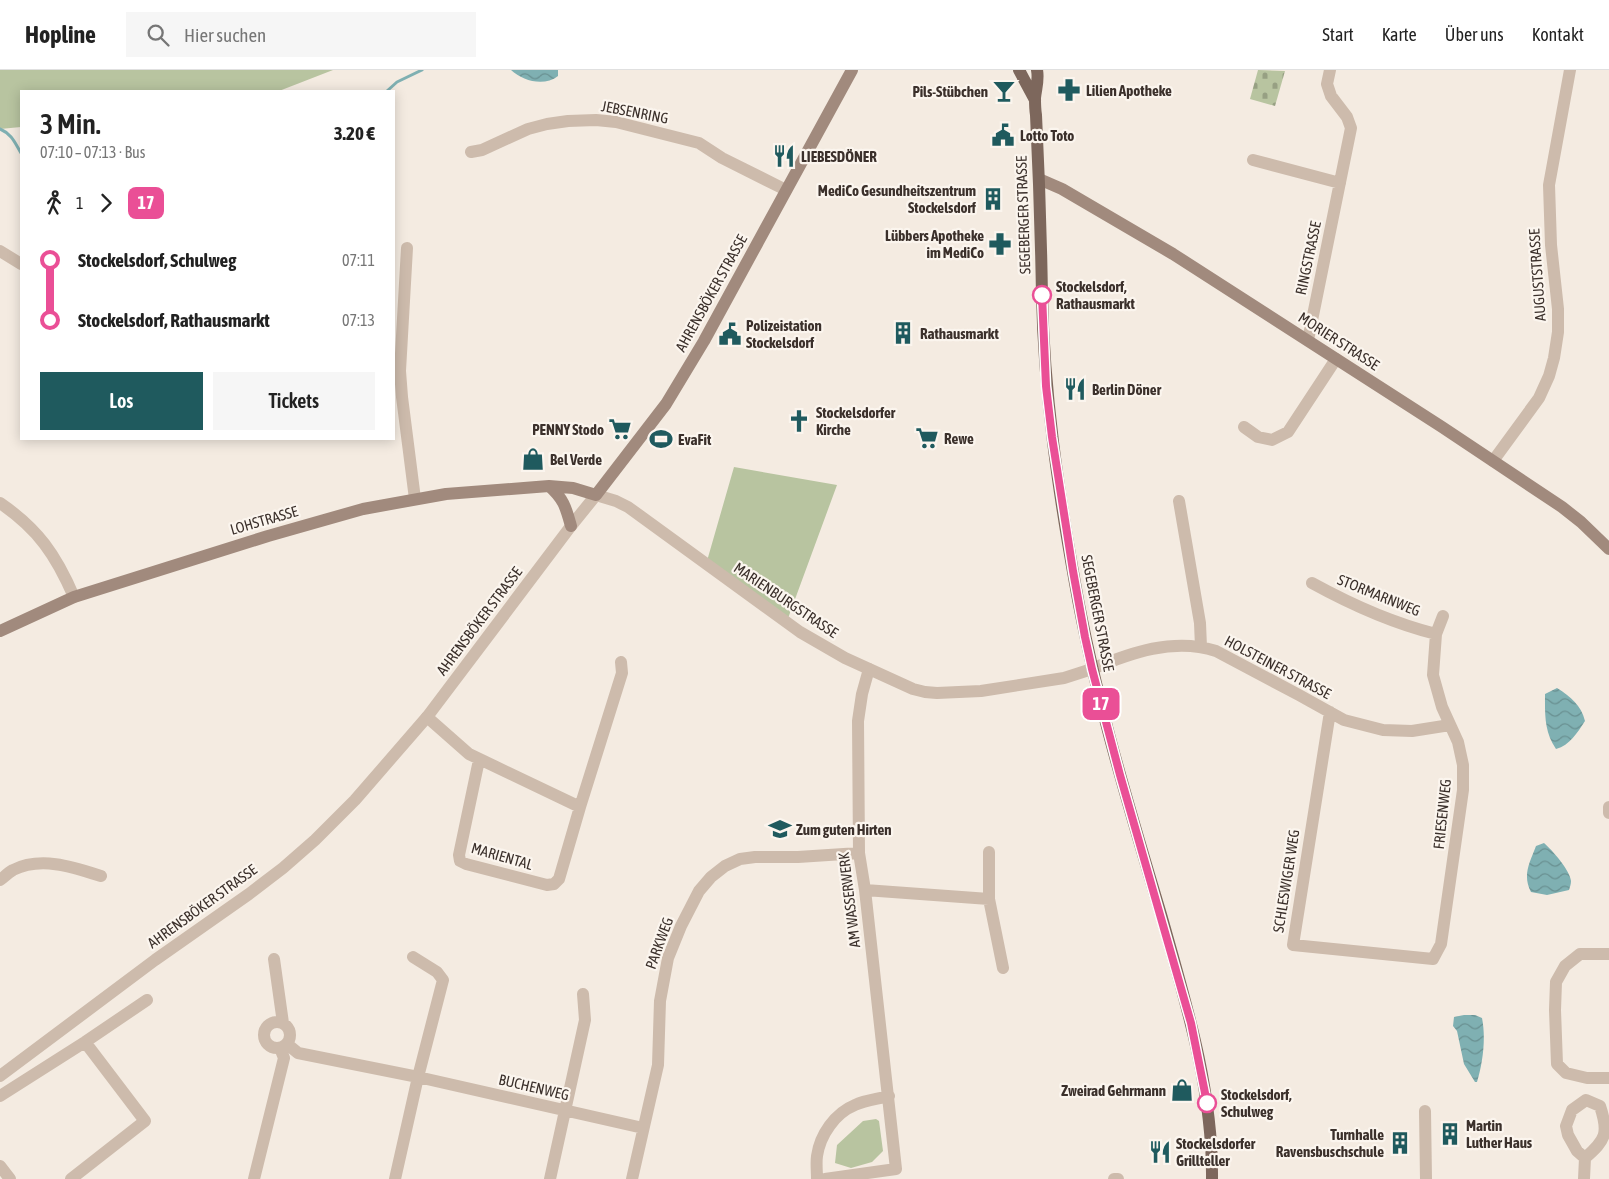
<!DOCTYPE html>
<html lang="de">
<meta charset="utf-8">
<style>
body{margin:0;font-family:"Asap Condensed",sans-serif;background:#f6f6f6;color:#222;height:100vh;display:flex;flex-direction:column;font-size:19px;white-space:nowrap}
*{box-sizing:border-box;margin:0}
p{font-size:16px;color:#767676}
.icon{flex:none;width:28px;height:28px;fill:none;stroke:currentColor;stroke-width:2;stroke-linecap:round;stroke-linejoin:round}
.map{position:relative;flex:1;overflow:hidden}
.panel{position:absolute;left:20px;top:20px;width:375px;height:350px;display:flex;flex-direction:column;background:#fff;border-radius:0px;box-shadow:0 2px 12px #0003}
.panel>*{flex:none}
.badge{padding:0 10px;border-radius:8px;font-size:18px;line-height:32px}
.map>.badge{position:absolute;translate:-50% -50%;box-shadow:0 0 0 2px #fff}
.legs{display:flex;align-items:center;gap:8px;height:55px;padding:0 20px;font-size:16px}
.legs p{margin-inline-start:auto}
.headline{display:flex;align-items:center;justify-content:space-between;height:85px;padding:0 20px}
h1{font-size:28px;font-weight:600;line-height:38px}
.primary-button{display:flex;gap:10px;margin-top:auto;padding:10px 20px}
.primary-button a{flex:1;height:58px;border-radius:0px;background:#1f5a5e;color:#fff;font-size:20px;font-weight:600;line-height:58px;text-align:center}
.primary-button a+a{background:#f6f6f6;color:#222}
ul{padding:0 20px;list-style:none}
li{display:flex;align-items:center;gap:18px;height:60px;font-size:19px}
li i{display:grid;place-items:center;width:8px;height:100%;margin:0 6px;background:currentColor}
li i::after{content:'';width:12px;height:12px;margin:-6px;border:4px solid;border-radius:50%;background:#fff}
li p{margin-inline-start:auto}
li:first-child i{background:linear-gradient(#0000 50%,currentColor 0)}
li:last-child i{background:linear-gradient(currentColor 50%,#0000 0)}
header{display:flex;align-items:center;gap:30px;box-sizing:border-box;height:70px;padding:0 25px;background:#fff;border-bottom:1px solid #e0e0e0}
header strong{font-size:24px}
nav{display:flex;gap:28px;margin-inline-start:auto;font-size:18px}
.search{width:350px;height:45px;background:#f6f6f6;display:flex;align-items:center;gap:12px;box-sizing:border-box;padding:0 18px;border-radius:0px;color:#767676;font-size:19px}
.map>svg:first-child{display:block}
</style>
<header>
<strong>Hopline</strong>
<div class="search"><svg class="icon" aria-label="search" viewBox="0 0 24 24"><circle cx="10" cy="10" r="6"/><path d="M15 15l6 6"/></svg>Hier suchen</div>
<nav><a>Start</a><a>Karte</a><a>Über uns</a><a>Kontakt</a></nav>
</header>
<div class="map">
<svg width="1609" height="1109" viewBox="0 0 1609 1109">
<defs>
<pattern id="cemetery-stones" width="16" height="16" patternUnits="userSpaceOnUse" patternTransform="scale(1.25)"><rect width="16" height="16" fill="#b8c4a0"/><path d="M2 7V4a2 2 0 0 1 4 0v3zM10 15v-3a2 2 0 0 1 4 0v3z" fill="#97a083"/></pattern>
<pattern id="water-waves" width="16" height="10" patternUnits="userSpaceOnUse" patternTransform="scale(1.25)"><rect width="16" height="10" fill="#7fb0b2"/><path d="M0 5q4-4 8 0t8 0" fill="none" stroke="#699091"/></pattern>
</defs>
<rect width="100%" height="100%" fill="#f4ebe1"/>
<!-- green -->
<path fill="#b8c4a0" d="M0 0H333L279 21H21V57L0 59Z
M734 397 837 415 787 551 707 491Z
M876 1049 879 1051 883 1081 872 1092 851 1098 835 1093 837 1075 863 1051Z"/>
<!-- cemetery -->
<path fill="url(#cemetery-stones)" d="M1258 0 1285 1 1275 36 1250 29Z"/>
<!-- water -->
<path fill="url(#water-waves)" d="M511 0H558V6C544 17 523 11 511 0Z
M1557 618C1571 627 1581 635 1585 651 1577 663 1570 675 1556 679 1544 661 1545 644 1545 624Z
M1544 773C1552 780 1570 800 1571 811 1571 814 1570 817 1569 820L1547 825 1531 822C1522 805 1530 792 1536 776Z
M1464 945H1475L1482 948C1486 968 1483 992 1477 1012H1475L1464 994 1457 961 1453 956 1454 947Z"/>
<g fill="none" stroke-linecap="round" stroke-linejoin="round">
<!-- stream -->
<path stroke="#7fb0b2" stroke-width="3" d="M387 21 397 12 422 0
M0 59C12 64 15 73 21 83"/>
<!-- minor -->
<path stroke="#cdbbac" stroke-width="12" d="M471 82 482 80 528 59 547 54 568 51 596 50 616 52 699 73 722 88 786 120
M1253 90 1340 113
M407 178 400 301 402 327 415 429
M0 181 21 194
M1308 270 1351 58 1347 47 1331 26 1327 14 1330 0
M1244 357 1258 367 1272 370 1288 362 1336 289
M1493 391 1539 328 1549 306 1554 288 1558 262V239L1551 175 1549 115 1570 0
M1179 431 1200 553 1201 577
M0 433C38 459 56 485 74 527
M1312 513C1352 535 1392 553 1436 564
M1092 599C1130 583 1174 567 1216 581L1299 625 1344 650 1383 660 1412 661 1450 655
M1330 642 1293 875 1433 889 1441 874 1463 720V695L1458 672 1442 637 1433 605 1436 564 1443 546
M427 647 469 684 580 737 622 603 621 592
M479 690 459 785 460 791 466 794 547 815 554 814 559 809 580 737
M1609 737V743
M989 782V829L1003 898
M0 810C4 807 8 803 13 800 41 786 73 797 101 806
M865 820 989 829
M1609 884H1580L1565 896 1556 912 1555 940 1557 994 1566 1003 1587 1008H1609
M274 889 283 953
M264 965a13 13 0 1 1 26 0a13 13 0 1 1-26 0Z
M287 974 298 983 418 1007 643 1058
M0 1026 85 972 147 930
M1586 1030 1600 1036C1609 1063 1606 1070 1585 1088L1577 1081 1568 1065 1566 1056 1572 1040Z
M1425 1041 1426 1109
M0 1096 10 1109
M71 1109 145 1051 85 972
M254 1109 284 988 280 978
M395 1109 418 1007 443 910 437 902 413 887
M550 1109 585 950 583 924
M632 1109 658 995 660 931 668 888 681 856 699 821 711 807 725 796 740 789 755 787H798L859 783
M817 1109C817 1101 816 1093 817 1086 820 1065 835 1043 855 1035 865 1030 878 1029 889 1026
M825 1109 896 1099 865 820 859 783 858 651 862 624 869 599
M1114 1109H1118
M1584 1109 1585 1088"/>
<!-- tertiary -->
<path stroke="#cdbbac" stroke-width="12" d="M0 1006 155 890 249 824 283 798 315 770 355 730 427 647 571 456 596 425 616 431 628 437 800 562 845 588 913 619 925 622 937 623 981 621 1064 608 1092 599"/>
<!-- secondary -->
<path stroke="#a18a7d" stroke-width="12" d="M1039 109 1062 119 1173 184 1442 357 1562 437 1581 452 1609 479
M549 416C564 429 566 438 571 456
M0 561 74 527 268 466 363 439 446 424 549 416 573 418 596 425 666 334 704 271 852 0"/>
<!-- primary -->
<path stroke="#7d675c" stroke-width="12" d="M1019 0 1035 30
M1037 0C1039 10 1036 18 1035 28 1035 33 1035 39 1036 45 1039 105 1041 166 1042 226 1044 323 1058 419 1075 513 1095 627 1129 737 1162 848 1186 933 1213 1020 1212 1109"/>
</g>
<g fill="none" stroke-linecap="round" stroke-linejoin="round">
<defs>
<path id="line-1" d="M1042 225 1046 316 1052 367 1073 501 1085 567 1092 599 1120 705 1191 953 1207 1033"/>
</defs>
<!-- line-1 casing -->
<use href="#line-1" stroke="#fff" stroke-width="11"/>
<!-- line-1 -->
<use href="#line-1" stroke="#ea4f96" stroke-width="8"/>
</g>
<!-- icons -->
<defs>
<symbol id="pharmacy-bare" viewBox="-9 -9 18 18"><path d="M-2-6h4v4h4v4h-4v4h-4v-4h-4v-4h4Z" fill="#1f5a5e" stroke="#fbf5ee" stroke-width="2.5" paint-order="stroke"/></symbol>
<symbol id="bar-bare" viewBox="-9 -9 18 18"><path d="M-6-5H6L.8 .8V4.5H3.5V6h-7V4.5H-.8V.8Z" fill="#1f5a5e" stroke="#fbf5ee" stroke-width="2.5" paint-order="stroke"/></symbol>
<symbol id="civic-bare" viewBox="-9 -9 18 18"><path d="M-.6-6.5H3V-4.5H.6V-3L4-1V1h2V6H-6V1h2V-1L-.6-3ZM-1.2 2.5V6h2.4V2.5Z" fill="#1f5a5e" stroke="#fbf5ee" stroke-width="2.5" paint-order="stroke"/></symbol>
<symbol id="restaurant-bare" viewBox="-9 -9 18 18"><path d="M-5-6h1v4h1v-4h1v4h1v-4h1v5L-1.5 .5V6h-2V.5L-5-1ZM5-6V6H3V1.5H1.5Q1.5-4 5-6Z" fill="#1f5a5e" stroke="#fbf5ee" stroke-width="2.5" paint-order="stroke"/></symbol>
<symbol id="building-bare" viewBox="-9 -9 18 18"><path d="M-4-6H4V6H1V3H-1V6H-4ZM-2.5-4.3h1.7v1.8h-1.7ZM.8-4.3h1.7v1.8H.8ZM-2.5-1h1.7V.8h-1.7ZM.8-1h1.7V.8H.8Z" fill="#1f5a5e" stroke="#fbf5ee" stroke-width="2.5" paint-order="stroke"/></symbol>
<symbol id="church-bare" viewBox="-9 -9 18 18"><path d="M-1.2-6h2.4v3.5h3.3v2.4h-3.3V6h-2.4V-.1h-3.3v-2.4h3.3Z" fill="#1f5a5e" stroke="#fbf5ee" stroke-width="2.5" paint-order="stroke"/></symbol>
<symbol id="supermarket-bare" viewBox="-9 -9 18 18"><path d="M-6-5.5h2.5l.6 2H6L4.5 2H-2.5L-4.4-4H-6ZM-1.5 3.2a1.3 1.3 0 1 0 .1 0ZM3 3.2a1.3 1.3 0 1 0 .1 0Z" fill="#1f5a5e" stroke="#fbf5ee" stroke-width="2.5" paint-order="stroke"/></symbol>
<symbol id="stadium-bare" viewBox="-9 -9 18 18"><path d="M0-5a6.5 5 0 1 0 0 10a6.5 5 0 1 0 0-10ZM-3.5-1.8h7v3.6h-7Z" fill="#1f5a5e" stroke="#fbf5ee" stroke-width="2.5" paint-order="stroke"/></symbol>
<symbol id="shop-bare" viewBox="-9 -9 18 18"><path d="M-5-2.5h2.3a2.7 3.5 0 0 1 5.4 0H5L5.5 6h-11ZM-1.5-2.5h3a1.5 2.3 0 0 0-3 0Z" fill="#1f5a5e" stroke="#fbf5ee" stroke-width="2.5" paint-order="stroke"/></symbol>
<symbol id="school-bare" viewBox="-9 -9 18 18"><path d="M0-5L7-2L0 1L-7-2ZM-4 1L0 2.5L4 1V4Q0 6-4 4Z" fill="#1f5a5e" stroke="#fbf5ee" stroke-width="2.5" paint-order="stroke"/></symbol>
</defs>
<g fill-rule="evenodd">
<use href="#pharmacy-bare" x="1053" y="4" width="32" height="32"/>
<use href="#bar-bare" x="988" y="5" width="32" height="32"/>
<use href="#civic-bare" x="987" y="49" width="32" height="32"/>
<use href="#restaurant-bare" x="768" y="70" width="32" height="32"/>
<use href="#building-bare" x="977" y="113" width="32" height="32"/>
<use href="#pharmacy-bare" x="984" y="158" width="32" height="32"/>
<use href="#building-bare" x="887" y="247" width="32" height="32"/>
<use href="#civic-bare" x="714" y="248" width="32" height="32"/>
<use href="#restaurant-bare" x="1059" y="303" width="32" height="32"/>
<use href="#church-bare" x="783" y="335" width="32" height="32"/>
<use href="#supermarket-bare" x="604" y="343" width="32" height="32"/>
<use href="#supermarket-bare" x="911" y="352" width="32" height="32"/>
<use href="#stadium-bare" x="645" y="353" width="32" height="32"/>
<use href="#shop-bare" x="517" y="373" width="32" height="32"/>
<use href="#school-bare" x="764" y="743" width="32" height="32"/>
<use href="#shop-bare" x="1166" y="1004" width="32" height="32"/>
<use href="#building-bare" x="1434" y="1048" width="32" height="32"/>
<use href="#building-bare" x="1384" y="1057" width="32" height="32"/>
<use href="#restaurant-bare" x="1144" y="1066" width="32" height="32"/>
</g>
<!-- markers -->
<g fill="#fff" stroke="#ea4f96" stroke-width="2.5">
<circle cx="1042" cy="225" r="9"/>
<circle cx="1207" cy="1033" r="9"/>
</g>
<g text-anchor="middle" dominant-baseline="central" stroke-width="4.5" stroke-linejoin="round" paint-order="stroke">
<!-- poi labels -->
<g font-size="15" font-weight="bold" fill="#3b302b" stroke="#fbf5ee" text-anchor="start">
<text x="1086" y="20">Lilien Apotheke</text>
<text x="988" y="21" text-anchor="end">Pils-Stübchen</text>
<text x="1020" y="65">Lotto Toto</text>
<text x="801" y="86">LIEBESDÖNER</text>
<text x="976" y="120" text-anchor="end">MediCo Gesundheitszentrum<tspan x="976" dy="17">Stockelsdorf</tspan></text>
<text x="984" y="165" text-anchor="end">Lübbers Apotheke<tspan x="984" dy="17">im MediCo</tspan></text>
<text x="746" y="255">Polizeistation<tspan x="746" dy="17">Stockelsdorf</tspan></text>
<text x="920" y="263">Rathausmarkt</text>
<text x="1092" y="319">Berlin Döner</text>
<text x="816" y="342">Stockelsdorfer<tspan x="816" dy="17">Kirche</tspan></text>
<text x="604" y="359" text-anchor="end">PENNY Stodo</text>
<text x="944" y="368">Rewe</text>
<text x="678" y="369">EvaFit</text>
<text x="550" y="389">Bel Verde</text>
<text x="796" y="759">Zum guten Hirten</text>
<text x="1166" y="1020" text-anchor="end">Zweirad Gehrmann</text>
<text x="1466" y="1055">Martin<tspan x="1466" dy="17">Luther Haus</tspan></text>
<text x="1384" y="1064" text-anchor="end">Turnhalle<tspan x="1384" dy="17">Ravensbuschschule</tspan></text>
<text x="1176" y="1073">Stockelsdorfer<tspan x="1176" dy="17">Grillteller</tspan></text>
</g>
<!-- street labels -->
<g font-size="15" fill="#3b302b" stroke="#fbf5ee">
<text transform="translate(635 42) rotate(11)">JEBSENRING</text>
<text transform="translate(1023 145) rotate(-92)">SEGEBERGER STRASSE</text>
<text transform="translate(1308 188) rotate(-78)">RINGSTRASSE</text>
<text transform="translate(1537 205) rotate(-94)">AUGUSTSTRASSE</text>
<text transform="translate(711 223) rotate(-61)">AHRENSBÖKER STRASSE</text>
<text transform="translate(1339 271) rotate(33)">MORIER STRASSE</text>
<text transform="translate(264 450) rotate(-16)">LOHSTRASSE</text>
<text transform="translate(1379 525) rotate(22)">STORMARNWEG</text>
<text transform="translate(786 530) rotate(34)">MARIENBURGSTRASSE</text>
<text transform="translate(1098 543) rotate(79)">SEGEBERGER STRASSE</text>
<text transform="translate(479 551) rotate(-53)">AHRENSBÖKER STRASSE</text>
<text transform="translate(1278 597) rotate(28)">HOLSTEINER STRASSE</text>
<text transform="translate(1442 744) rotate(-84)">FRIESENWEG</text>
<text transform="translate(502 786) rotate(16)">MARIENTAL</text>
<text transform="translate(1286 811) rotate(-81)">SCHLESWIGER WEG</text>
<text transform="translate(849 830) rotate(-97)">AM WASSERWERK</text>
<text transform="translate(202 836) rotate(-36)">AHRENSBÖKER STRASSE</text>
<text transform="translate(659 873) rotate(-70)">PARKWEG</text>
<text transform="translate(534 1017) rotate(13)">BUCHENWEG</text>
</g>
<!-- stop labels -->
<g font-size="15" font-weight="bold" fill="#3b302b" stroke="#fbf5ee" text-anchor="start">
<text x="1056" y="216">Stockelsdorf,<tspan x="1056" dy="17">Rathausmarkt</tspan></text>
<text x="1221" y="1024">Stockelsdorf,<tspan x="1221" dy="17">Schulweg</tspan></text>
</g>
</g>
</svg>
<b class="badge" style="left:1101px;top:634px;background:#ea4f96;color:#fff">17</b>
<section class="panel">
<div class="headline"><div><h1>3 Min.</h1><p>07:10 – 07:13 · Bus</p></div><b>3.20 €</b></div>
<div class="legs"><svg class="icon" aria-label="walk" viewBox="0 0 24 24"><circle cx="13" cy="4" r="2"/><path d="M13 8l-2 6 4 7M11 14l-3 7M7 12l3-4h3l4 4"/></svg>1<svg class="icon" aria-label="forward" viewBox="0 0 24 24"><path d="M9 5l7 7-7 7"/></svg><b class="badge" style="background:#ea4f96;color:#fff">17</b></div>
<ul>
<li><i style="color:#ea4f96"></i><b>Stockelsdorf, Schulweg</b><p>07:11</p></li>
<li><i style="color:#ea4f96"></i><b>Stockelsdorf, Rathausmarkt</b><p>07:13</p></li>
</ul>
<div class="primary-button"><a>Los</a><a>Tickets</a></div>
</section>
</div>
